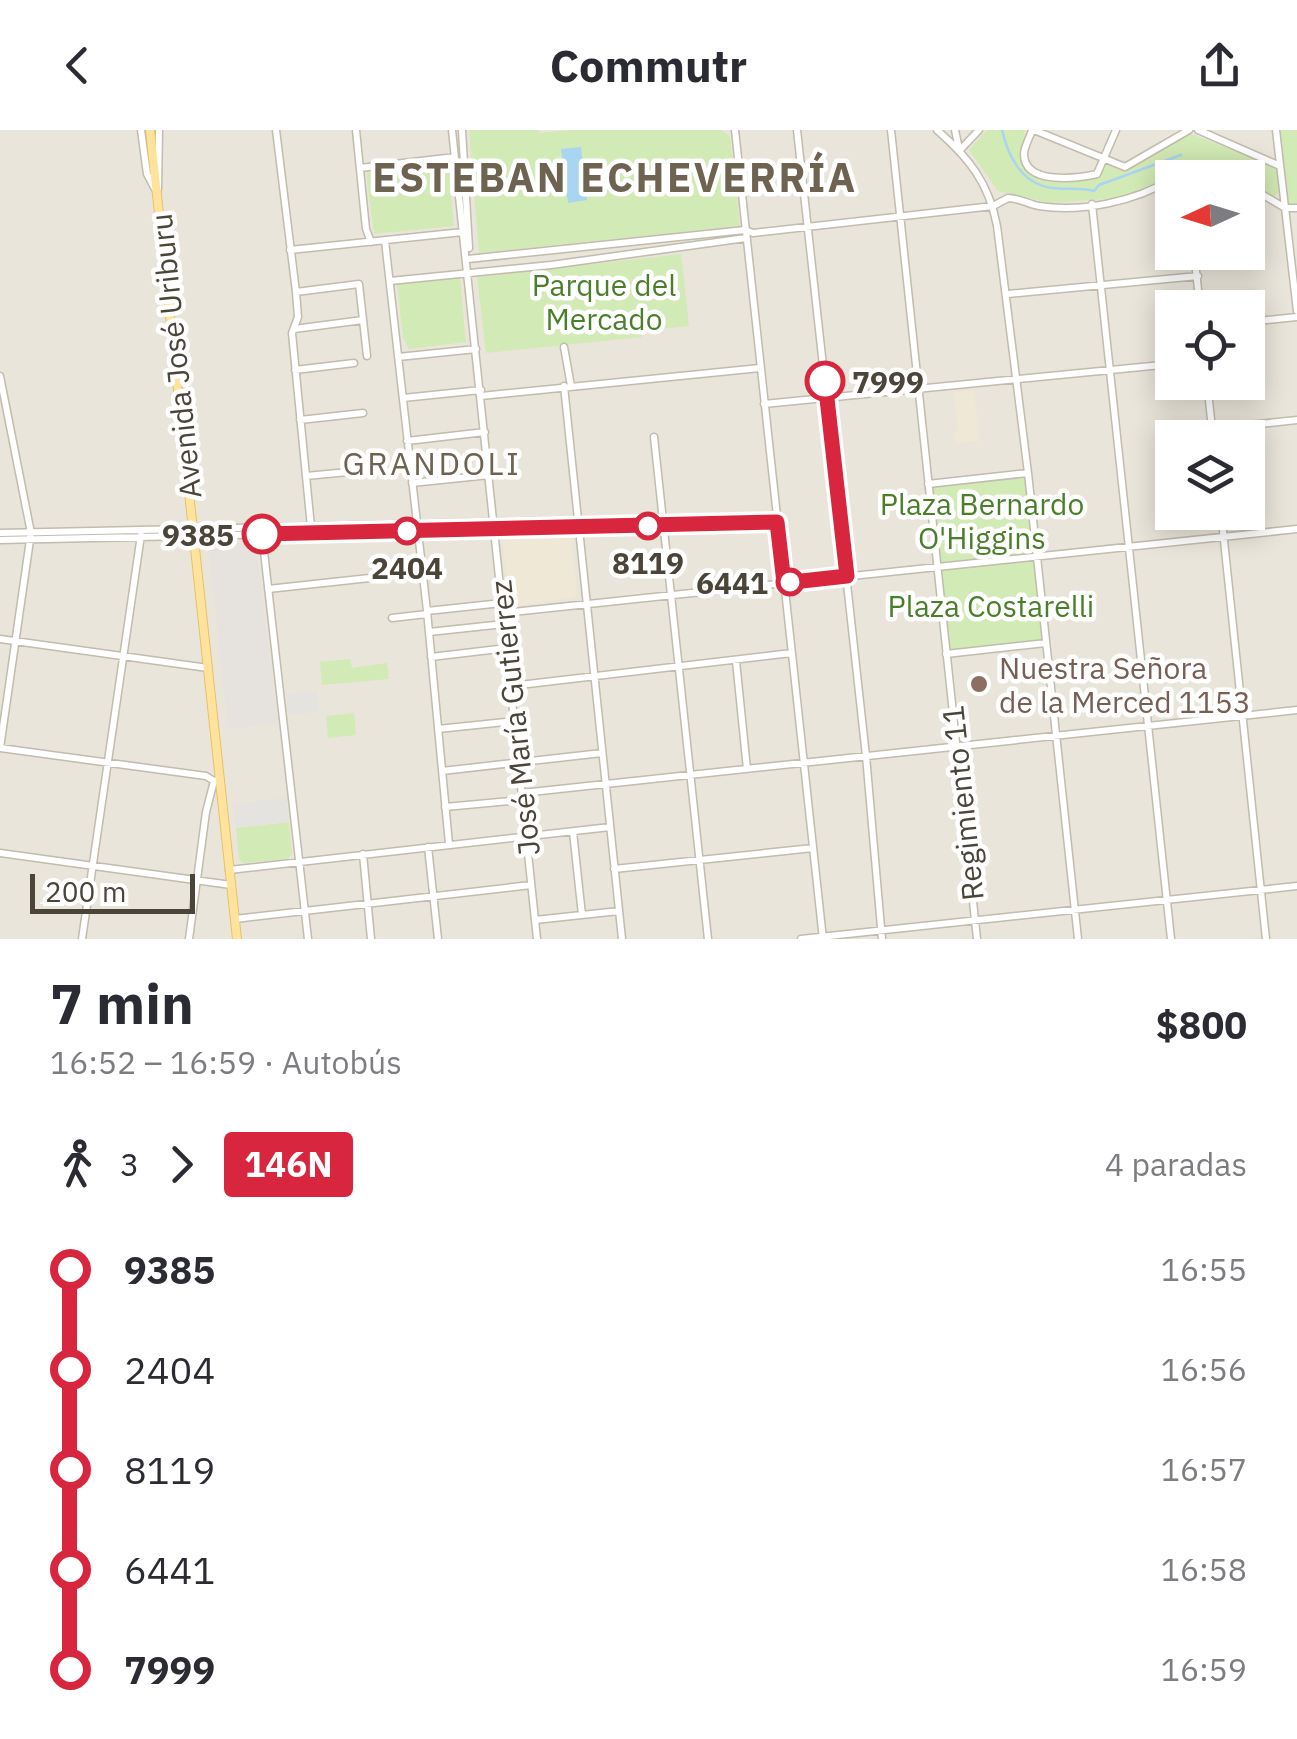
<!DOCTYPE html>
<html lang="es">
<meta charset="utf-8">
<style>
body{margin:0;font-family:"IBM Plex Sans",sans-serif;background:#f7f7f7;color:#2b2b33;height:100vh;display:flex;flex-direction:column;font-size:38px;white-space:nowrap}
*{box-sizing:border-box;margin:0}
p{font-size:32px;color:#7c7c81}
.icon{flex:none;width:55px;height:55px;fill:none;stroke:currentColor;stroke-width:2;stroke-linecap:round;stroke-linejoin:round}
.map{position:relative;height:809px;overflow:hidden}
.panel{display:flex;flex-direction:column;background:#fff;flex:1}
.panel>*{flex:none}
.badge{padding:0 20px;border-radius:8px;font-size:35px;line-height:65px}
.needle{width:65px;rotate:266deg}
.fabs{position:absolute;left:1155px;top:30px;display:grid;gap:20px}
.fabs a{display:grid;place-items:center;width:110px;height:110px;border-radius:0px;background:#fff;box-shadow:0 5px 25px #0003;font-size:50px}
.scale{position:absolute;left:30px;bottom:25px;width:165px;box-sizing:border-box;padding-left:10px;border:5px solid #4b4439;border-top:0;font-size:28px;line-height:35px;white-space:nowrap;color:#4b4439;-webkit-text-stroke:8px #fff;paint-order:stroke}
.map>.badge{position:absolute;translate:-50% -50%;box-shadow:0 0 0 5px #fff}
.legs{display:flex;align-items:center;gap:15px;height:110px;padding:0 50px;font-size:32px}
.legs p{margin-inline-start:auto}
.head{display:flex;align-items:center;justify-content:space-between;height:170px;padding:0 50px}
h1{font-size:55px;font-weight:700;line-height:75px}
ul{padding:0 50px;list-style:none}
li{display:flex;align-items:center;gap:35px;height:100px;font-size:38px}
li i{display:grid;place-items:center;width:15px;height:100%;margin:0 12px;background:currentColor}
li i::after{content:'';width:25px;height:25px;margin:-12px;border:8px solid;border-radius:50%;background:#fff}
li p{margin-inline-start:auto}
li:first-child i{background:linear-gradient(#0000 50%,currentColor 0)}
li:last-child i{background:linear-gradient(currentColor 50%,#0000 0)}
header{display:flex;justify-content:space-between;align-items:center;height:130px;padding:0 50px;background:#fff;font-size:45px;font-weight:700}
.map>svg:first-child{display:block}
</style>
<header><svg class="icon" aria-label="back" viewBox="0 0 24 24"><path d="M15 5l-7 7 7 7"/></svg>Commutr<svg class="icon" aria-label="share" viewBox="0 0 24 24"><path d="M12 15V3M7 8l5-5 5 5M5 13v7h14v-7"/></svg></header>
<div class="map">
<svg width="1297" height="809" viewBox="0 0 1297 809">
<rect width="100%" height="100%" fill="#f6f3ec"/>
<!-- residential -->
<path fill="#eae5da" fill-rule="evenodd" d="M0 0H1297V809H0ZM1172 48H1248V122H1172ZM1172 178H1248V252H1172ZM1172 308H1248V382H1172Z"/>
<!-- industrial -->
<path fill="#e6e2dd" d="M208 414 256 416 278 593 228 599Z"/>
<!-- education -->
<path fill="#efe8d6" d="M974 260 979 311 955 313 954 304 958 302 954 262Z
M513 402 565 403 571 409 577 464 573 468 513 476 509 473 503 412Z"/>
<!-- green -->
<path fill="#d2eab5" d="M469 0H539L540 3 569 0H721L730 6 740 96 479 123Z
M987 0H1025C1016 56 1057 55 1099 46L1106 34 1126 40 1191 4 1276 36 1279 62 1274 67 1248 51V48L1200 33 1135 64 1118 68 1051 73 998 61 969 20Z
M1276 0H1297V78H1285Z
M448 34 454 96 374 104 366 43Z
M681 124 689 196 642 201V207L486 223 477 147Z
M460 148 466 212 409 219 403 207 397 154Z
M1028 343 1046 513 946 524 928 354Z
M350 529 352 538 387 533 389 549 322 555 320 532Z
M354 583 356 605 328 608 326 586Z
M289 692 292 723 288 729 243 733 239 729 236 698Z"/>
<!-- parking -->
<path fill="#e5e3e0" d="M317 561 319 582 288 585 286 564Z
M286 668 289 692 236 698 233 674Z"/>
<!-- water -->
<path fill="#a9d4f2" d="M581 17 587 70 568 73 561 19Z"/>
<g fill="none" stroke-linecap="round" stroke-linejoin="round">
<!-- stream -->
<path stroke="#a9d4f2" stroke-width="2.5" d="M1002 0C1008 26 1022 55 1053 58 1067 60 1079 57 1094 61L1099 55 1181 25"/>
<defs>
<path id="minor" d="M141 0 147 44 155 59
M276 0 296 162 298 187 292 203 311 397
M356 0 366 99 371 112
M452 0 537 809
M462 0 469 118
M735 0 823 809
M797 0 866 626 882 809
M891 0 977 809
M937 0C969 28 989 53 997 96L1028 343 1078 809
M955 0 959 19
M1032 0C1030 7 1024 17 1024 24 1024 56 1079 48 1097 44L1116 0
M1034 0 1125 37 1189 0
M1198 0 1280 36
M1276 0 1297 181
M960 20 979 0
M360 38 455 27
M1176 48 1203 36 1234 48
M1248 56 1285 78H1297
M158 59 159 0
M1092 74 1171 809
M385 111 427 481 449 714
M290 120 463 102
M1194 122 1200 178
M468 129 745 100 753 103 993 76 1008 68C1019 68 1028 74 1039 76 1082 83 1136 71 1172 49
M390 151 551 135 746 108
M296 162 359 154 367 226
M1008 164 1198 146
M1248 192 1297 187
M294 199 363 190
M564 217 571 256
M398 227 476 219
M295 240 354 233
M0 246 31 403 0 618
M1207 252 1213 308
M564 256 622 809
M481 266 760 238
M403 268 481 260
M764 274 1172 234
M300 290 363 283
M1212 299 1297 290
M654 307 708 809
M407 311 485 302
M306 346 369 340
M412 353 489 345
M928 354 1028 343
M1221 382 1266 809
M0 403 776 386
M262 404 308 809
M0 410 777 393
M268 459 388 446
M427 481 502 473
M503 483 1297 399
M392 488 427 484
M429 502 504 494
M0 509 208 538
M946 524 1046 513
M431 527 507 518
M736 531 747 639
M511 556 791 523
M438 599 514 591
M0 618 206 646 214 651 220 650
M442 641 602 623
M522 663 1297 580
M445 677 522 670
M573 702 582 785
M428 717 438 809
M0 723 231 755
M363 724 371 809
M614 739 813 718
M229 740 610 697
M235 789 531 755
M535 790 619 781
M82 809 141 405
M189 809 206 682 214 651
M801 809 1297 756"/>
<path id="major" d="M150 0 237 809"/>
</defs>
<!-- minor casing -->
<use href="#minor" stroke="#c2bbae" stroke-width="9"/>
<!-- major casing -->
<use href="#major" stroke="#e6c16a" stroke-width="10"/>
<!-- minor -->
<use href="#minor" stroke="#fff" stroke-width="6"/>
<!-- major -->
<use href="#major" stroke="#ffe39c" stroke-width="8"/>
</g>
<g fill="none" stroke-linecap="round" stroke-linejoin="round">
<defs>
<path id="line-1" d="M262 404 777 392 784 453 847 446 825 251"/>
</defs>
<!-- line-1 casing -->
<use href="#line-1" stroke="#fff" stroke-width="22"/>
<!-- line-1 -->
<use href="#line-1" stroke="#d7263d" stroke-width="15"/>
</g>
<!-- markers -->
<g fill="#fff" stroke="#d7263d" stroke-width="5">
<circle cx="825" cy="251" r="18"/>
<circle cx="648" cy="396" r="12"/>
<circle cx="407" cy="401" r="12"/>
<circle cx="262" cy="404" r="18"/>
<circle cx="790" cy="452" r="12"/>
</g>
<circle fill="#8d6e63" stroke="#fff" stroke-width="4" cx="979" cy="554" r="10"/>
<g text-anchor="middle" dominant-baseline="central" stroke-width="9" stroke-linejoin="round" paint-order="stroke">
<!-- park labels -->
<g font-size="30" fill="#4a7f2a" stroke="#fff">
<text x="604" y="154">Parque del<tspan x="604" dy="34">Mercado</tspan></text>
<text x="982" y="373">Plaza Bernardo<tspan x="982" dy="34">O'Higgins</tspan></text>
<text x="991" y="475">Plaza Costarelli</text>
</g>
<!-- street labels -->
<g font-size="30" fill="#4b4439" stroke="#fff">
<text transform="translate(175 226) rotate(-96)">Avenida José Uriburu</text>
<text transform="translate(514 588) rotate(-96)">José María Gutierrez</text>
<text transform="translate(962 673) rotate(-96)">Regimiento 11</text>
</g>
<!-- stop labels -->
<g font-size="30" font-weight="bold" fill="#4b4439" stroke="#fff" text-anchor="end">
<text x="852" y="251" text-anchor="start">7999</text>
<text x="234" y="404">9385</text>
<text x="648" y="432" text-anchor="middle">8119</text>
<text x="407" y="437" text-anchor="middle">2404</text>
<text x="768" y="452">6441</text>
</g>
<!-- education labels -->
<g font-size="30" fill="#785e54" stroke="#fff" text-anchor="start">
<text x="999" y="537">Nuestra Señora<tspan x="999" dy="34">de la Merced 1153</tspan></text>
</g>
<!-- neighbourhood labels -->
<g font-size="32" letter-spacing="2.5" fill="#6e6250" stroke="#fff">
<text x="432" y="333">GRANDOLI</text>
</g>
<!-- district labels -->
<g font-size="40" font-weight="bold" letter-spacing="2.5" fill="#6e6250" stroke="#fff">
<text x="615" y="47">ESTEBAN ECHEVERRÍA</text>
</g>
</g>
</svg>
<div class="fabs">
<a><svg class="needle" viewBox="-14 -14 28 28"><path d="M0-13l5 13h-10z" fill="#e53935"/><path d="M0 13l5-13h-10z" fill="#7c7c81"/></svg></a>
<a><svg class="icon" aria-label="locate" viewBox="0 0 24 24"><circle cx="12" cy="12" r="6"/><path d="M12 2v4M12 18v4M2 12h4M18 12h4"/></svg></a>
<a><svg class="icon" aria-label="layers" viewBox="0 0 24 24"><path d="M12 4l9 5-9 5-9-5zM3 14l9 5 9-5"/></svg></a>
</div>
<div class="scale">200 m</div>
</div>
<section class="panel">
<div class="head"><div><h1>7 min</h1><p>16:52 – 16:59 · Autobús</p></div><b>$800</b></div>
<div class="legs"><svg class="icon" aria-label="walk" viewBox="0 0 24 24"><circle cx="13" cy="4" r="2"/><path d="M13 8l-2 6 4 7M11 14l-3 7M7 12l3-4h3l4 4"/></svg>3<svg class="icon" aria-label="forward" viewBox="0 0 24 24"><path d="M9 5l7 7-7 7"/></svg><b class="badge" style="background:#d7263d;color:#fff">146N</b><p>4 paradas</p></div>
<ul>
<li><i style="color:#d7263d"></i><b>9385</b><p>16:55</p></li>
<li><i style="color:#d7263d"></i><span>2404</span><p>16:56</p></li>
<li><i style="color:#d7263d"></i><span>8119</span><p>16:57</p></li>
<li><i style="color:#d7263d"></i><span>6441</span><p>16:58</p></li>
<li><i style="color:#d7263d"></i><b>7999</b><p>16:59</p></li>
</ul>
</section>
